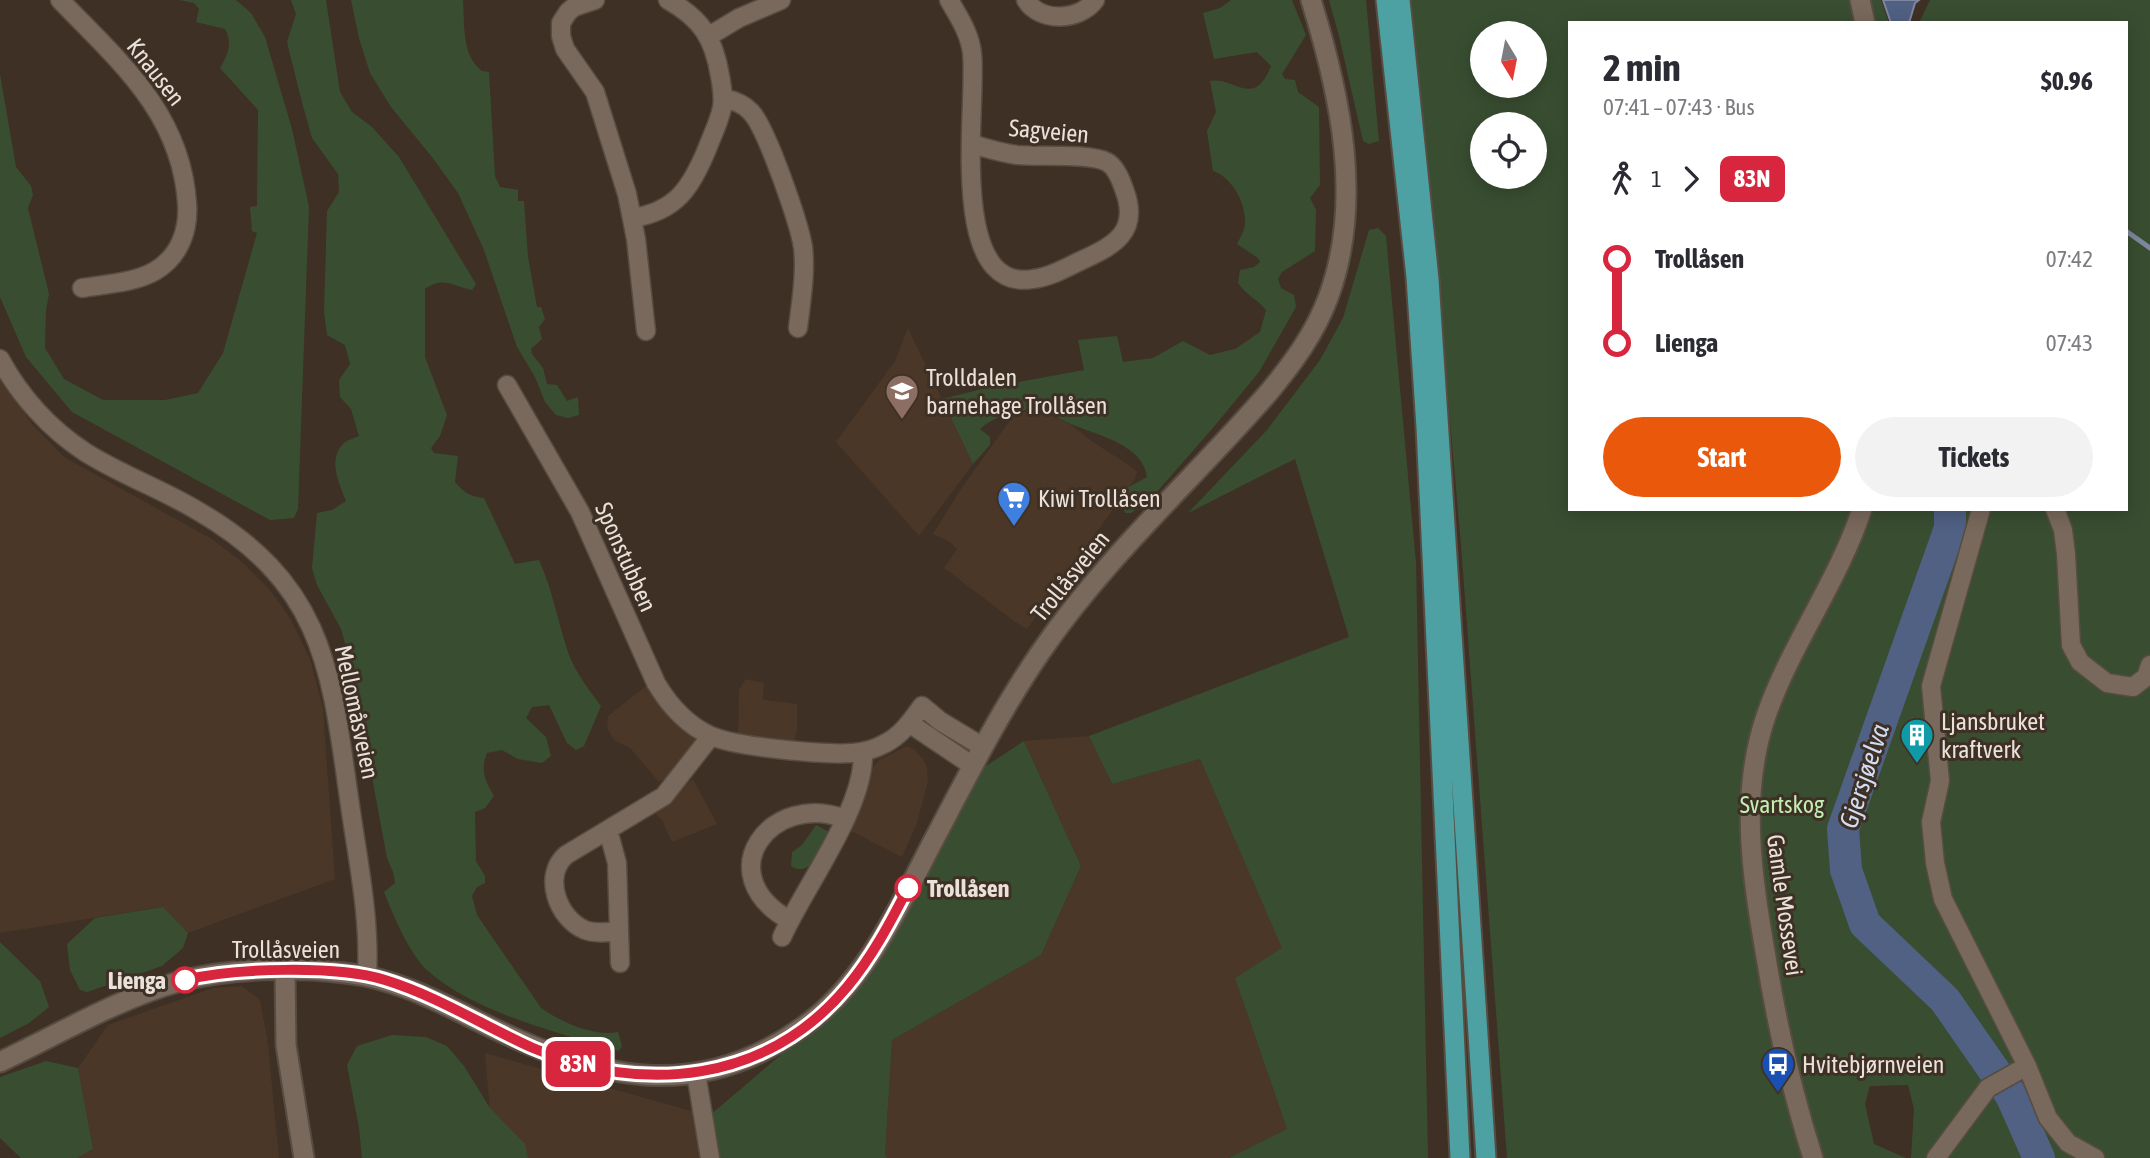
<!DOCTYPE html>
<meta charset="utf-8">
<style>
body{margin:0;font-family:"Asap Condensed",sans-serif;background:#f2f2f3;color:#2b2b33;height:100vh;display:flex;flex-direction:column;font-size:26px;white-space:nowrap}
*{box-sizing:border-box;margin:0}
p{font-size:23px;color:#7c7c81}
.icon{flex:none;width:38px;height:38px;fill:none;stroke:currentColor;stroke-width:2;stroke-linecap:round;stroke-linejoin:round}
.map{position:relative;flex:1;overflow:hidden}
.drawer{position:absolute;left:1568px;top:21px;width:560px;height:490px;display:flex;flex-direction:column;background:#fff;border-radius:0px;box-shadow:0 4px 18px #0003}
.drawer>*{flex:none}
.badge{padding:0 14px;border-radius:10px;font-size:24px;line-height:46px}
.needle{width:46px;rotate:170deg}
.buttons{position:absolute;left:1470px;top:21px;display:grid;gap:14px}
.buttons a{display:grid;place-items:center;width:77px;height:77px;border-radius:50%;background:#fff;box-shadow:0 4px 18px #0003;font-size:35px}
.map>.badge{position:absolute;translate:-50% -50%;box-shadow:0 0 0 4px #fff}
.legs{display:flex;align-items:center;gap:10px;height:77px;padding:0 35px;font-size:23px}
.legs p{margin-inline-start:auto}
.summary{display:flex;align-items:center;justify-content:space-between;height:119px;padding:0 35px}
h1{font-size:38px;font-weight:700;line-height:52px}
.primary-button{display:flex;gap:14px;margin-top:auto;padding:14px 35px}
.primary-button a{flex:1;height:80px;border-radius:42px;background:#ea580c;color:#fff;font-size:28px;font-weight:700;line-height:80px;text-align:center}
.primary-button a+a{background:#f2f2f3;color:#2b2b33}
ul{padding:0 35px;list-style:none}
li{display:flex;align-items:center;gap:24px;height:84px;font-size:26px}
li i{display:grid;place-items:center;width:10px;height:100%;margin:0 9px;background:currentColor}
li i::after{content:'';width:18px;height:18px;margin:-9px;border:5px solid;border-radius:50%;background:#fff}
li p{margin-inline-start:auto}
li:first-child i{background:linear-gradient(#0000 50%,currentColor 0)}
li:last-child i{background:linear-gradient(currentColor 50%,#0000 0)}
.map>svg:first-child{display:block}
</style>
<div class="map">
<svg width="2150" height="1158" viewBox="0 0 2150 1158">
<rect width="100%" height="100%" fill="#3e3024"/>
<!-- built -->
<path fill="#4a3727" d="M908 328 973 464 919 536 836 442 895 361Z
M0 380 33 425 64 457 212 539 242 562 270 590 290 618 310 659 323 708 335 879 188 933 162 907 0 933Z
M1041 411 1070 424 1093 442 1133 468 1137 472 1135 479 1027 629 1014 621 944 568 957 549 950 542 933 534 961 489 1016 412Z
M746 679 764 683 763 699 765 700 797 704V730L794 743 738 739 739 689Z
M646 686 693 733 697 741 675 772 659 782 630 748 614 740 607 728 608 716Z
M1089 736 1112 784 1200 759 1283 949 1235 978 1287 1129 1229 1158H887L885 1154 892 1040 1041 955 1081 866 1024 741Z
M907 746 914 749 923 759 927 767 928 781 917 823 902 857 847 829 859 806 872 769 879 760Z
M693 779 717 824 672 842 662 820 653 812Z
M242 986 260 1000 268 1044 279 1158H77L93 1149 78 1068 108 1025 213 988Z
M485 1053 709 1116 715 1158H494Z"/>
<!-- green -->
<path fill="#394e31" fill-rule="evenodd" d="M179 0H236L251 13 265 37 292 129 309 207 298 509 294 518 270 520 72 412 26 357 0 297V74L16 167 31 186 33 195 28 208 49 294 46 310 45 348 64 379 103 400H165L198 393 223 353 257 233 252 231 250 207 257 206 258 110 220 68C228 54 233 44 225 29L196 22 199 9 194 3Z
M291 0H326L340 92 352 112 372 127 399 157 476 284 472 290C452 286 444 276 425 289V357L447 415 440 436 431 448 434 453 458 456 455 482C463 492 471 497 484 498L515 564 539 560C553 591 558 623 569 655 576 673 589 690 601 706L584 746 576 750 567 743 549 705 532 707 526 718 546 737 551 756 542 763 518 759 502 750 487 753C480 770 485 781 494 796L485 808 475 812 476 861 485 876V883L477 887 472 896 477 915 541 1008C561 1022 594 1037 618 1032L622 1046 619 1051C560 1033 475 1013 428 971 410 955 393 915 384 892L395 883 393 872 387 858 351 664 341 629 317 585 312 568 317 513 332 510 346 501C339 483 327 459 344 443 347 440 355 438 359 436L351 409 340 397 339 380 350 364 345 345 327 335 324 312 327 211 339 192 338 174 312 138 303 106 287 42 296 14Z
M351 0H463C465 24 461 55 482 71L489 72 495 176 500 187 518 190V201H524L528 257 537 307H541L545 319 539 327 542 339 531 349 532 354 543 368 547 384 557 385 567 401 578 397 579 415 568 418 556 415 545 402 535 377 517 347 484 250 458 193 432 157 391 107 370 73 359 38Z
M1231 0H1292L1306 35 1282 74 1285 79 1295 80 1298 92 1319 107 1320 185 1310 198 1316 210 1315 251 1282 272 1278 279 1281 288 1294 295 1296 307 1259 372 1212 429 1148 502 1131 513H1125L1122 505 1127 488 1147 477C1143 444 1096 435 1071 424 1061 420 1051 413 1041 411 1021 407 994 416 980 429L990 437V445L973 464 942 399 986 388 1084 370 1078 340 1117 336 1123 362 1153 358 1183 341 1210 355 1235 349 1260 332 1266 310C1256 298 1247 296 1238 283L1240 270 1254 267 1260 262 1258 258 1237 244C1240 238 1245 230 1245 223 1246 203 1232 177 1213 171L1207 131 1216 112 1210 81C1234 76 1254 110 1271 66L1257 52 1214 59 1203 13 1220 8Z
M1329 0H1366L1379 141 1369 144 1363 141 1339 36Z
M1403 0H1881L1889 23H1570V509H2126V23H1919L1930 0H2150V1158H1911L1914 1109 1908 1085 1870 1086 1865 1104 1874 1144 1906 1158H1507L1461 545 1428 171ZM1482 33H1535V86H1482ZM1482 124H1535V177H1482Z
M1378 228 1386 236 1416 563 1428 1158H1229L1287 1129 1235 978 1282 948 1200 759 1112 784 1089 736 1349 637 1295 459 1188 513 1267 430 1320 360 1343 318 1369 230Z
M1024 741 1081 866 1041 955 892 1040 885 1154 887 1158H715L709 1116 864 984 977 772Z
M816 825 829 832C821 848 811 879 791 866L792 852 802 845Z
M163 907 188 933 183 948 162 966 87 992 80 990 70 970 67 944 95 918Z
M0 942 40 981 49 1007 29 1023 0 1038Z
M392 1035 426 1037 447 1046 464 1066 490 1108 525 1144 528 1158H362L359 1128 347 1065 357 1046Z
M46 1061 78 1068 93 1149 77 1158H21L0 1138V1077Z"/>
<!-- water -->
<path fill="#506184" stroke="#7e879e" stroke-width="2" d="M1883 0H1919L1915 3 1909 23H1891Z"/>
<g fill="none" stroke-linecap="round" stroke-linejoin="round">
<!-- stream -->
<path stroke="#7e879e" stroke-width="5" d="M2126 231 2150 248"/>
<!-- river -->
<path stroke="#506184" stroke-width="32" d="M1950 509V528L1843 829 1846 870 1865 924 1945 1000 2011 1095 2039 1158"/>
<defs>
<path id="minor" d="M60 0C119 61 181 113 187 203 189 230 180 256 155 271 134 283 106 284 82 288
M595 0 574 7 568 12 561 23V36L565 49 595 92 627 194 636 239 646 331
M949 0C959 17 970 34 972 53 978 101 945 294 1033 279 1049 277 1064 269 1078 262 1113 246 1141 233 1124 189 1121 180 1116 167 1107 162 1090 153 1039 157 1017 155 1001 153 986 148 971 144
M1026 0C1040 23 1080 21 1095 0
M709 36 739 18 781 0
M723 98C733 100 744 104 751 112 767 129 799 223 803 247 806 274 801 302 798 328
M633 218C676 211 691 188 707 149 712 136 719 122 722 108 724 98 722 87 720 76 714 39 702 19 668 0
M0 359C20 396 50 429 85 452 121 475 162 489 198 511 329 587 331 676 351 812 359 866 370 920 367 975
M507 385 580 512 656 683C669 705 686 724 709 735 733 747 825 755 853 753 864 752 875 749 884 744 901 736 911 721 922 706L940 721 983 747
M1981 509 1931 686 1940 781 1931 822 1935 863 1943 899 2027 1066 2048 1118 2068 1143 2095 1158
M2055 509 2063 530 2066 554 2071 645 2080 662 2107 683 2133 687 2146 677 2150 665
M909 723 973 766
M608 830 617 863 620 963
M789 920C708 874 771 790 845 819
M619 931C608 932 596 934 585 930 558 919 542 876 566 855L664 796 711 736
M782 937C806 884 865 808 863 752
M696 1073 710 1158
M1936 1158 1988 1088 2027 1066"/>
<path id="tertiary" d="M285 971 286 1045 304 1158
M0 1062C59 1034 117 999 181 981 229 968 296 967 345 973 395 978 440 1002 484 1024 595 1078 694 1105 803 1027 869 981 901 901 938 832 970 771 1001 710 1040 653 1106 556 1193 480 1269 392 1293 363 1315 333 1328 298 1364 202 1340 94 1311 0"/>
<path id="secondary" d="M1860 0 1865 23
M1813 1158C1792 1092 1777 1025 1766 957 1752 876 1739 795 1766 716 1791 644 1838 582 1862 509"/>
<path id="trunk" d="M1386 0 1416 277 1426 427 1460 1158
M1400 0 1429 279 1486 1158"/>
</defs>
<!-- minor casing -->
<use href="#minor" stroke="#574c42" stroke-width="21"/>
<!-- tertiary casing -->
<use href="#tertiary" stroke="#574c42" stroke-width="23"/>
<!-- secondary casing -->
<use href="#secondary" stroke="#574c42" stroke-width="23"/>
<!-- trunk casing -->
<use href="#trunk" stroke="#574c42" stroke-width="23"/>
<!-- minor -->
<use href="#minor" stroke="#79695c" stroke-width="18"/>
<!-- tertiary -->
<use href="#tertiary" stroke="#79695c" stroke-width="19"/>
<!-- secondary -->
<use href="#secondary" stroke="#79695c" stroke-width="19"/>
<!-- trunk -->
<use href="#trunk" stroke="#4da1a2" stroke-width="19"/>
</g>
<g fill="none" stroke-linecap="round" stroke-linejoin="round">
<defs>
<path id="line-1" d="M185 980C235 968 336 965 385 980 437 996 484 1026 533 1048 643 1096 768 1082 847 987 872 957 890 923 908 888"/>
</defs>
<!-- line-1 casing -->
<use href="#line-1" stroke="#fff" stroke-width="16"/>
<!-- line-1 -->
<use href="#line-1" stroke="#d7263d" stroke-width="10"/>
</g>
<!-- icons -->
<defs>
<symbol id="school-pin" viewBox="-11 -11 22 30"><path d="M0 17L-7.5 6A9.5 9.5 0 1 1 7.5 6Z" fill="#8d6e63" stroke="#3e3024"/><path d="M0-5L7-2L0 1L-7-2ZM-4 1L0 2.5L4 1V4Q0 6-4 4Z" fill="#fff"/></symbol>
<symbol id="supermarket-pin" viewBox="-11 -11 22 30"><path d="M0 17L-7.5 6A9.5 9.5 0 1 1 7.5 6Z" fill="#3f7fe0" stroke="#3e3024"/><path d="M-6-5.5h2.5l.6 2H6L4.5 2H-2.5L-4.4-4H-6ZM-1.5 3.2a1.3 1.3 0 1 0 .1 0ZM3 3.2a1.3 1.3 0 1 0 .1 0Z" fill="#fff"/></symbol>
<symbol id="building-pin" viewBox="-11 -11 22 30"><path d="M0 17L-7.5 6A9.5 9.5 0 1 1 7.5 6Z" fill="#0f9aa8" stroke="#3e3024"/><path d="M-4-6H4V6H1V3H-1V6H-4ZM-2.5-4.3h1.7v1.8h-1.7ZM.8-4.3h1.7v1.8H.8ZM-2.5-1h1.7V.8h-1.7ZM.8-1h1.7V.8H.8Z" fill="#fff"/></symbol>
<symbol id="bus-pin" viewBox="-11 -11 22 30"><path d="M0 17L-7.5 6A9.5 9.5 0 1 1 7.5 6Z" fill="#1a4fb4" stroke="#3e3024"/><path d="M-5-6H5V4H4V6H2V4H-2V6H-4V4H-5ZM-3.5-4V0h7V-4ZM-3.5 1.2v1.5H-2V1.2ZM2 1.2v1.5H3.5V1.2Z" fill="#fff"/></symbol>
</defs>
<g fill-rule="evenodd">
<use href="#school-pin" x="883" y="372" width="38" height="52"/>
<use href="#supermarket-pin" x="995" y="479" width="38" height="52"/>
<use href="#building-pin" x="1898" y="716" width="38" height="52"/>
<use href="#bus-pin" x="1759" y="1045" width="38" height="52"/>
</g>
<!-- markers -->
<g fill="#fff" stroke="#d7263d" stroke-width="3.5">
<circle cx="908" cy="888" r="12"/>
<circle cx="185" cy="980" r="12"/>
</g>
<g text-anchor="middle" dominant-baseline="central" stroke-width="6" stroke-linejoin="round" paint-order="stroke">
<!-- street labels -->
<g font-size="24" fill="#eae1da" stroke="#3e3024">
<text transform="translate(156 72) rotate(52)">Knausen</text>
<text transform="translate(1049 131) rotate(5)">Sagveien</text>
<text transform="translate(626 557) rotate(66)">Sponstubben</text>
<text transform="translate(1070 576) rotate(-51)">Trollåsveien</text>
<text transform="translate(357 712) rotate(78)">Mellomåsveien</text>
<text transform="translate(1785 905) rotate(82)">Gamle Mossevei</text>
<text x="286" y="949">Trollåsveien</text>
</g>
<!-- poi labels -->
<g font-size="24" fill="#eae1da" stroke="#3e3024" text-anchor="start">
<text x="926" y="377">Trolldalen<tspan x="926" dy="28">barnehage Trollåsen</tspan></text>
<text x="1038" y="498">Kiwi Trollåsen</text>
<text x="1941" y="721">Ljansbruket<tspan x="1941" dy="28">kraftverk</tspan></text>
<text x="1802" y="1064">Hvitebjørnveien</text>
</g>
<!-- park labels -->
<g font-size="24" fill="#c2eeb3" stroke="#3e3024">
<text x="1782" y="804">Svartskog</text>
</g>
<!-- stop labels -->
<g font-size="24" font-weight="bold" fill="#eae1da" stroke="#3e3024" text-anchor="start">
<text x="927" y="888">Trollåsen</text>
<text x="166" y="980" text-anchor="end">Lienga</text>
</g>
<!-- water labels -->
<g font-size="26" font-style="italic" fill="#cfdcf4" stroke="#3e3024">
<text transform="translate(1864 776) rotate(-72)">Gjersjøelva</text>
</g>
</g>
</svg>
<div class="buttons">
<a><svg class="needle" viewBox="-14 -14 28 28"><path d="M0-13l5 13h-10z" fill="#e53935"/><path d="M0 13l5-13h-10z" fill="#7c7c81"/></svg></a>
<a><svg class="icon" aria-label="locate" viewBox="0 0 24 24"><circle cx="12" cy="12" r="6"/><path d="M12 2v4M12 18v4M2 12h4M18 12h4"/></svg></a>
</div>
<b class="badge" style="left:578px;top:1064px;background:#d7263d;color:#fff">83N</b>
<section class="drawer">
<div class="summary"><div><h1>2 min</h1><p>07:41 – 07:43 · Bus</p></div><b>$0.96</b></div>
<div class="legs"><svg class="icon" aria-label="walk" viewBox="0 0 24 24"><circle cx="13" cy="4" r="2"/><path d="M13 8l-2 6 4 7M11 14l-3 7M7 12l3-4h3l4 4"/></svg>1<svg class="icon" aria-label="forward" viewBox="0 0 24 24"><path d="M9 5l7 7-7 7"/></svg><b class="badge" style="background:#d7263d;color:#fff">83N</b></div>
<ul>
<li><i style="color:#d7263d"></i><b>Trollåsen</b><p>07:42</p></li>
<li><i style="color:#d7263d"></i><b>Lienga</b><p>07:43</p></li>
</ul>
<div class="primary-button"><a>Start</a><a>Tickets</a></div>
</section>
</div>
